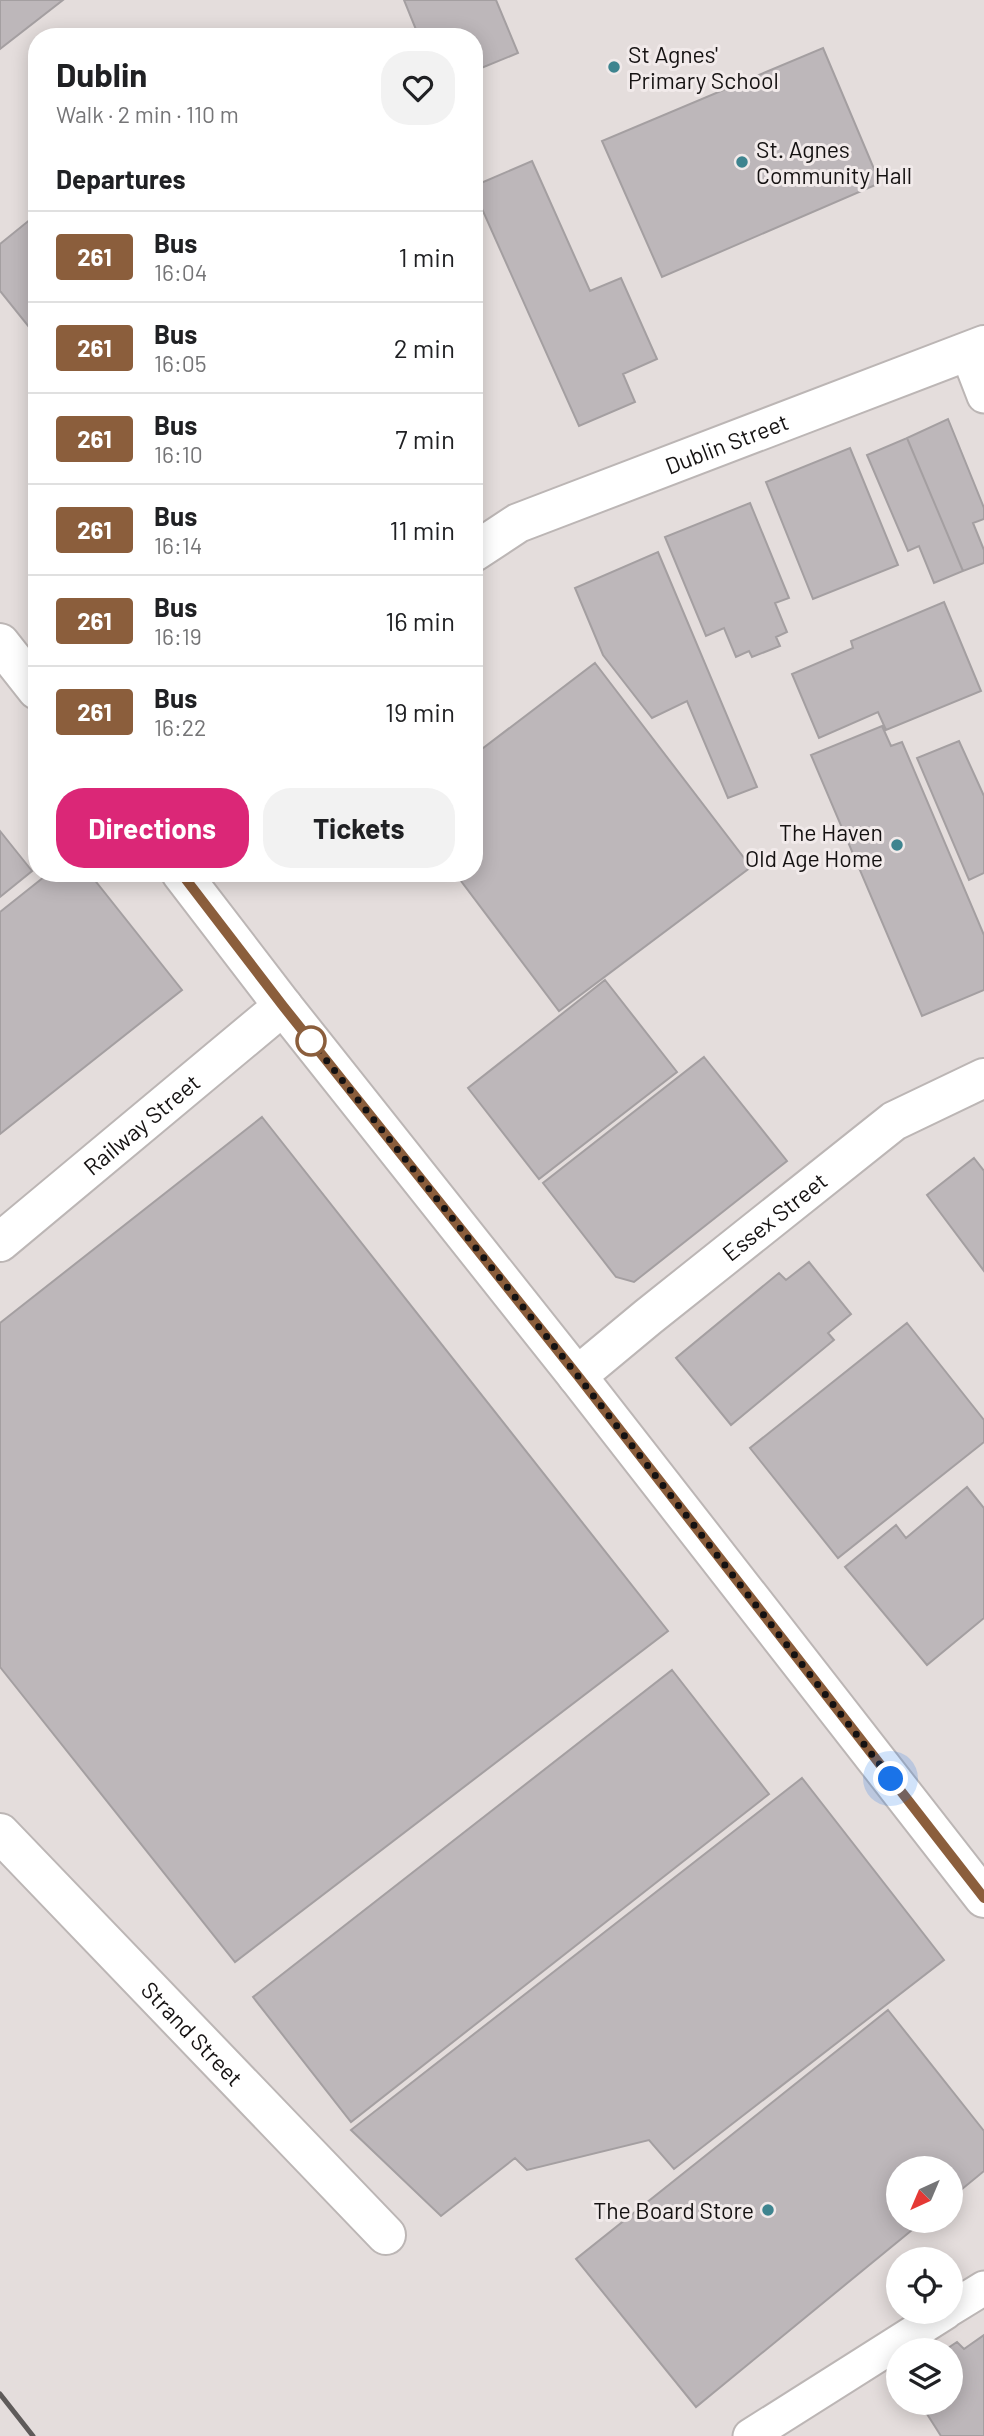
<!DOCTYPE html>
<meta charset="utf-8">
<style>
body{margin:0;font-family:Barlow,sans-serif;background:#f2f2f2;color:#202124;height:100vh;display:flex;flex-direction:column;font-size:26px;white-space:nowrap}
*{box-sizing:border-box;margin:0}
p{font-size:23px;color:#757577}
.icon{flex:none;width:38px;height:38px;fill:none;stroke:currentColor;stroke-width:2;stroke-linecap:round;stroke-linejoin:round}
.map{position:relative;flex:1;overflow:hidden}
.panel{position:absolute;left:28px;top:28px;width:455px;height:854px;display:flex;flex-direction:column;background:#fff;border-radius:28px;box-shadow:0 4px 18px #0003}
.panel>*{flex:none}
.badge{padding:0 14px;border-radius:5px;font-size:24px;line-height:46px}
.needle{width:46px;rotate:224deg}
.buttons{position:absolute;left:886px;top:2156px;display:grid;gap:14px}
.buttons a{display:grid;place-items:center;width:77px;height:77px;border-radius:50%;background:#fff;box-shadow:0 4px 18px #0003;font-size:35px}
.you{position:absolute;width:35px;height:35px;margin:-18px;border:5px solid #fff;border-radius:50%;background:#1a73e8;box-shadow:0 0 0 10px #1a73e833}
.map>.badge{position:absolute;translate:-50% -50%;box-shadow:0 0 0 4px #fff}
h2{padding:0 28px;font-size:26px;line-height:63px}
.round{display:grid;place-items:center;flex:none;width:74px;height:74px;border-radius:28px;background:#f2f2f2}
.overview{display:flex;align-items:center;justify-content:space-between;height:119px;padding:0 28px}
h1{font-size:33px;font-weight:700;line-height:52px}
.primary-button{display:flex;gap:14px;margin-top:auto;padding:14px 28px}
.primary-button a{flex:1;height:80px;border-radius:28px;background:#db2777;color:#fff;font-size:28px;font-weight:700;line-height:80px;text-align:center}
.primary-button a+a{background:#f2f2f2;color:#202124}
ul{padding:0;list-style:none}
li{display:flex;align-items:center;gap:21px;height:91px;padding:0 28px;border-top:2px solid #e0e0e0}
li div{flex:1}
li b{display:block;font-size:26px}
li em{font-style:normal}
li .badge{min-width:77px;font-weight:700;text-align:center}
.map>svg:first-child{display:block}
</style>
<div class="map">
<svg width="984" height="2436" viewBox="0 0 984 2436">
<rect width="100%" height="100%" fill="#e4dddc"/>
<!-- building -->
<path fill="#bdb7ba" stroke="#a49fa1" stroke-width="2" d="M0 0H63L0 49Z
M404 0H496L518 53 474 71V37H419Z
M823 48 880 183 662 277 602 141Z
M532 161 590 291 621 278 657 359 623 374 635 402 579 426 474 191V186Z
M37 214V337L0 291V244Z
M948 419 984 508V519L973 523 984 550V563L963 571 907 438Z
M907 438 963 571 934 583 919 546 908 551 867 455Z
M850 448 898 565 813 599 766 482Z
M750 503 789 598 775 603 787 632 776 637 780 646 752 657 749 651 736 657 724 628 706 636 665 537Z
M658 552 757 787 728 798 687 701 652 718 603 655 575 588Z
M944 602 981 691 886 730 878 712 819 738 792 674 853 648 851 641Z
M595 663 751 867 559 1011 455 873H474V755Z
M882 726 891 746 902 742 984 935V990L922 1016 811 755Z
M959 741 984 796V873L969 880 917 758Z
M0 831 32 871 0 897Z
M49 873H89L182 990 0 1134V912Z
M605 980 677 1072 539 1179 468 1088Z
M704 1057 787 1161 634 1282 616 1277 543 1183Z
M262 1117 668 1631 235 1962 0 1667V1323Z
M974 1158 984 1171V1271L927 1195Z
M809 1262 851 1314 828 1333 834 1340 731 1425 676 1358 779 1273 786 1280Z
M907 1323 984 1420V1442L838 1558 750 1448Z
M967 1487 984 1508V1618L927 1665 845 1567 896 1525 906 1538Z
M672 1670 769 1794 351 2122 253 1997Z
M802 1778 944 1960 674 2169 649 2140 527 2170 515 2158 441 2216 351 2130Z
M888 2010 984 2131V2171L950 2199V2168H898V2221H923L696 2407 576 2259Z
M984 2335V2436H941L920 2403H950V2350H945L957 2342 964 2349Z"/>
<g fill="none" stroke-linecap="round" stroke-linejoin="round">
<defs>
<path id="lane" d="M967 352 984 396
M950 2309 984 2288
M750 2436 946 2312"/>
<g id="street">
<path id="s1" d="M474 552 518 523 984 345"/>
<path id="s2" d="M0 1242 283 1006"/>
<path id="s3" d="M577 1376 648 1317 894 1121 984 1078"/>
<path id="s4" d="M0 1833 386 2235"/>
</g>
<path id="primary" d="M0 643 37 690
M181 873 283 1006 577 1376 984 1898"/>
</defs>
<!-- lane casing -->
<use href="#lane" stroke="#bcb6b5" stroke-width="37"/>
<!-- street casing -->
<use href="#street" stroke="#bcb6b5" stroke-width="42"/>
<!-- primary casing -->
<use href="#primary" stroke="#bcb6b5" stroke-width="42"/>
<!-- lane -->
<use href="#lane" stroke="#fff" stroke-width="33"/>
<!-- street -->
<use href="#street" stroke="#fff" stroke-width="38"/>
<!-- primary -->
<use href="#primary" stroke="#fff" stroke-width="38"/>
<!-- rail -->
<path stroke="#5f5b5a" stroke-width="5" d="M0 2394 33 2436"/>
</g>
<g fill="none" stroke-linecap="round" stroke-linejoin="round">
<defs>
<path id="line" d="M181 873 283 1006 578 1376 984 1898"/>
</defs>
<!-- line casing -->
<use href="#line" stroke="#fff" stroke-width="16"/>
<!-- line -->
<use href="#line" stroke="#8b5e3c" stroke-width="10"/>
<!-- walk -->
<path stroke="#151212" stroke-width="7" stroke-dasharray="0 12.6" d="M311 1041 578 1376 891 1779"/>
</g>
<!-- markers -->
<g fill="#3e848f" stroke="#f1eaea" stroke-width="2.5">
<circle cx="614" cy="67" r="7"/>
<circle cx="742" cy="162" r="7"/>
<circle cx="897" cy="845" r="7"/>
<circle cx="768" cy="2210" r="7"/>
</g>
<circle fill="#fff" stroke="#8b5e3c" stroke-width="3.5" cx="311" cy="1041" r="14"/>
<g text-anchor="middle" dominant-baseline="central" stroke-width="6" stroke-linejoin="round" paint-order="stroke">
<!-- poi labels -->
<g font-size="23" fill="#151212" stroke="#f1eaea" text-anchor="start">
<text x="628" y="54">St Agnes'<tspan x="628" dy="26">Primary School</tspan></text>
<text x="756" y="149">St. Agnes<tspan x="756" dy="26">Community Hall</tspan></text>
<text x="883" y="832" text-anchor="end">The Haven<tspan x="883" dy="26">Old Age Home</tspan></text>
<text x="754" y="2210" text-anchor="end">The Board Store</text>
</g>
<!-- street labels -->
<g font-size="23" fill="#151212" stroke="#f1eaea">
<text stroke="none"><textPath href="#s1" startOffset="276">Dublin Street</textPath></text>
<text stroke="none"><textPath href="#s2" startOffset="184">Railway Street</textPath></text>
<text stroke="none"><textPath href="#s3" startOffset="254">Essex Street</textPath></text>
<text stroke="none"><textPath href="#s4" startOffset="278">Strand Street</textPath></text>
</g>
</g>
</svg>
<div class="buttons">
<a><svg class="needle" viewBox="-14 -14 28 28"><path d="M0-13l5 13h-10z" fill="#e53935"/><path d="M0 13l5-13h-10z" fill="#757577"/></svg></a>
<a><svg class="icon" aria-label="locate" viewBox="0 0 24 24"><circle cx="12" cy="12" r="6"/><path d="M12 2v4M12 18v4M2 12h4M18 12h4"/></svg></a>
<a><svg class="icon" aria-label="layers" viewBox="0 0 24 24"><path d="M12 4l9 5-9 5-9-5zM3 14l9 5 9-5"/></svg></a>
</div>
<div class="you" style="left:891px;top:1779px"></div>
<section class="panel">
<div class="overview"><div><h1>Dublin</h1><p>Walk · 2 min · 110 m</p></div><a class="round"><svg class="icon" aria-label="heart" viewBox="0 0 24 24"><path d="M12 20l-8-8c-3-5 5-10 8-4 3-6 11-1 8 4z"/></svg></a></div>
<h2>Departures</h2>
<ul>
<li><span class="badge" style="background:#8b5e3c;color:#fff">261</span><div><b>Bus</b><p>16:04</p></div><em>1 min</em></li>
<li><span class="badge" style="background:#8b5e3c;color:#fff">261</span><div><b>Bus</b><p>16:05</p></div><em>2 min</em></li>
<li><span class="badge" style="background:#8b5e3c;color:#fff">261</span><div><b>Bus</b><p>16:10</p></div><em>7 min</em></li>
<li><span class="badge" style="background:#8b5e3c;color:#fff">261</span><div><b>Bus</b><p>16:14</p></div><em>11 min</em></li>
<li><span class="badge" style="background:#8b5e3c;color:#fff">261</span><div><b>Bus</b><p>16:19</p></div><em>16 min</em></li>
<li><span class="badge" style="background:#8b5e3c;color:#fff">261</span><div><b>Bus</b><p>16:22</p></div><em>19 min</em></li>
</ul>
<div class="primary-button"><a>Directions</a><a>Tickets</a></div>
</section>
</div>
